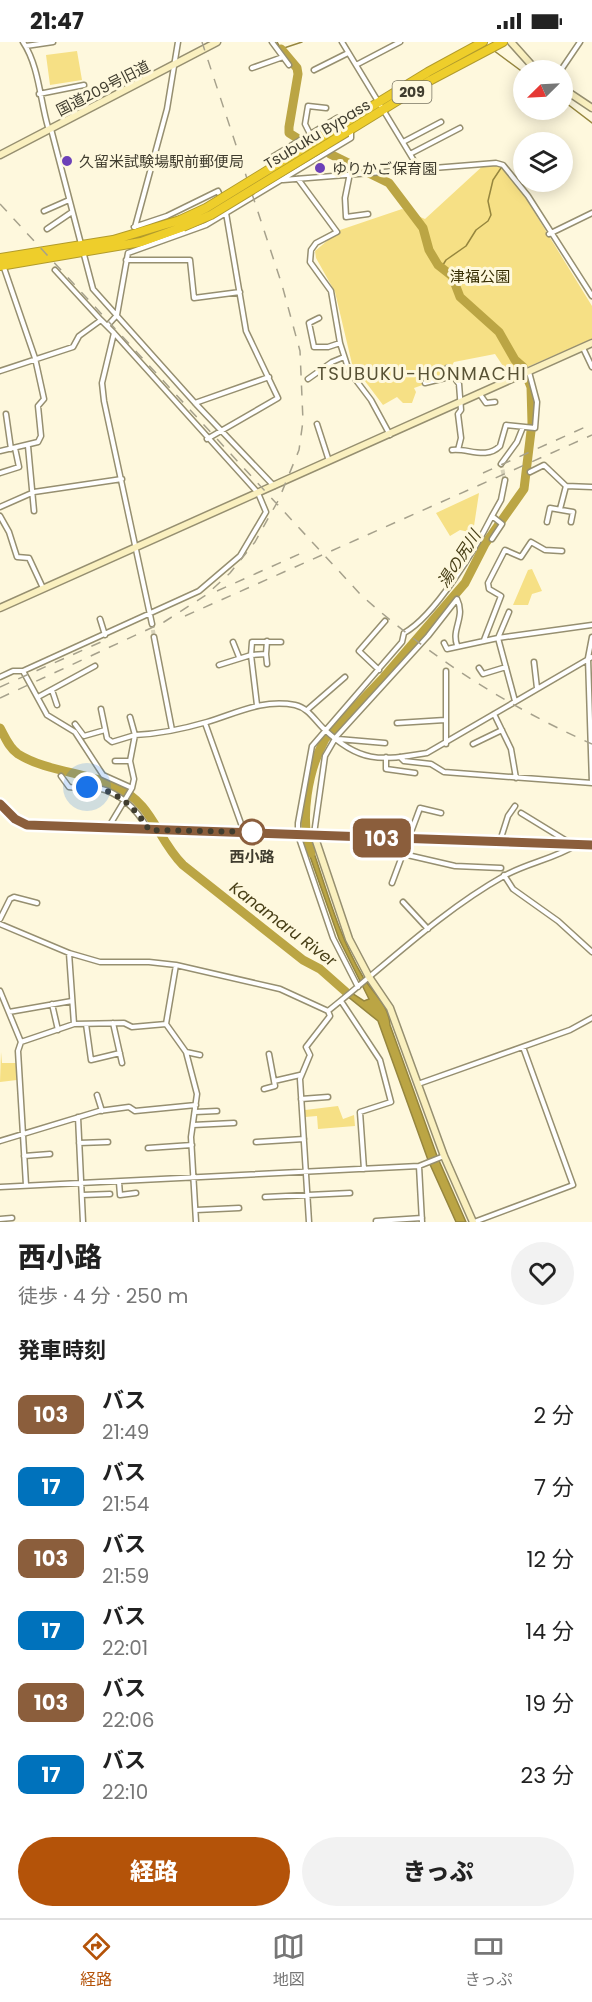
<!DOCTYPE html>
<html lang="ja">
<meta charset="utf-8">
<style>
body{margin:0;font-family:Poppins,"Noto Sans JP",sans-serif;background:#f2f2f2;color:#222;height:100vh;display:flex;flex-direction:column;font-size:22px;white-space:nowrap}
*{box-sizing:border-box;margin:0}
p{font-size:20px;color:#767676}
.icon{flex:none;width:33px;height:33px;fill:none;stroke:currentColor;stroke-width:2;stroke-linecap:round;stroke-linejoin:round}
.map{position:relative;height:1180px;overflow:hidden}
.side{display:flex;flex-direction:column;background:#fff;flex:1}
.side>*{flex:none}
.badge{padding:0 12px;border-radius:9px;font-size:21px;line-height:39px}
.needle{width:39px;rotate:246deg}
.buttons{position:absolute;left:513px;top:18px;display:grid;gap:12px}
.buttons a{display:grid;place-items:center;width:60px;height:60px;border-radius:50%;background:#fff;box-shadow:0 3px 15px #0003;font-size:30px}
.you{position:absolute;width:30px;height:30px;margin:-15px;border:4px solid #fff;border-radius:50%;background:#1a73e8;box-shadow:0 0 0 9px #1a73e833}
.map>.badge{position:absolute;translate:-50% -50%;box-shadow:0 0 0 3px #fff}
h2{padding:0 18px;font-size:22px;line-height:54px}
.round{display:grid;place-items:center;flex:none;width:63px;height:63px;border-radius:32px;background:#f2f2f2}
.summary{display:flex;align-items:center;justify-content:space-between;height:102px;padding:0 18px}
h1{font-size:28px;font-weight:800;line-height:45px}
.button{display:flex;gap:12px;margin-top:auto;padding:12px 18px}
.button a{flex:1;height:69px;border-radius:36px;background:#b45309;color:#fff;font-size:24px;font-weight:800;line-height:69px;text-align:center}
.button a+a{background:#f2f2f2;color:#222}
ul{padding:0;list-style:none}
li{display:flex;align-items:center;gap:18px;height:72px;padding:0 18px}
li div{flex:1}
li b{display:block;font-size:22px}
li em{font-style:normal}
li .badge{min-width:66px;font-weight:700;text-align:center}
.status{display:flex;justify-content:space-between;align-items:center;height:42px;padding:0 30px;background:#fff;direction:ltr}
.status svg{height:16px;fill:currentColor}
.menu{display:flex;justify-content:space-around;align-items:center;height:84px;border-top:2px solid #e0e0e0;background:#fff;font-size:16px;color:#767676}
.menu a{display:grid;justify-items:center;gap:3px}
.menu .selected{color:#b45309}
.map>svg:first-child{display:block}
</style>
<div class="status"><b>21:47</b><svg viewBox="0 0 49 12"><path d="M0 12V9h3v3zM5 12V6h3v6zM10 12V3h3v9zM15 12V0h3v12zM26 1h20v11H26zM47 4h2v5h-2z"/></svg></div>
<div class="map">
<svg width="592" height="1180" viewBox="0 0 592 1180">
<rect width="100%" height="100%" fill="#fef8dd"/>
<!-- green -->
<path fill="#f6e085" d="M77 9 82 38 50 43 46 13Z
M486 121 501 124 525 155 592 264V297L509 333 495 312 454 320 445 335 414 346 416 350 412 361H403L397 355 383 363 352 322 335 250 316 216 315 209 340 188 402 167 425 177Z
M479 451 474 484 469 490 460 488 450 494 436 471Z
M532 527 542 549 532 552 528 563H513L528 528Z
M1 1010 2 1021H16L17 1038 0 1040Z
M338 1064 343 1077 354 1073 355 1084 318 1087 317 1074 305 1075V1068Z"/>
<!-- water -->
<path fill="#bba544" stroke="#96863e" stroke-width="1.5" d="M310 799C326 845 338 893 363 935 373 951 389 963 390 983L437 1114 466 1180H456L428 1118 378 979 336 945 338 942 364 959 369 957 339 897 305 800Z"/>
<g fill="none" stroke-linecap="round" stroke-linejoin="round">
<!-- stream -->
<path stroke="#96863e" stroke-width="1.5" d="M277 0 281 7 302 0
M493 8 524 31
M562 58 592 81
M441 226 446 218 466 204 476 188 488 179 491 173 488 159 493 138 503 123"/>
<!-- river -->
<path stroke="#bba544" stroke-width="9" d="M281 7 297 26 298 32 289 85V91L297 96
M0 686C5 695 9 706 18 712 47 730 85 730 115 744 154 762 156 796 183 823L303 918 320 927 346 950
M311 811C299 777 308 728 325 697L384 635 465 541 485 502 524 447 532 381 531 345 523 325 515 318 499 290 460 255 452 234 438 223 429 208 423 186 389 141 330 112"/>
<!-- street-tunnel -->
<path stroke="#d8d3ba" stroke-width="4" stroke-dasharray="4 2" stroke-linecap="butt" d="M501 422 505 438
M152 582 154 595"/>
<defs>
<path id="street" d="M23 0C39 24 40 58 48 85L51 87 81 202
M272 0 289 23
M342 0 419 127
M26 4 53 0
M356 23 400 0
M252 26 283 15
M314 28 348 11
M561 28 580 0
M39 52 84 43
M310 92 305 82 308 64 326 66
M403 100 441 80
M410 112 460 86
M350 131 345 156 346 175 368 172
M278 133 269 117 337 76 342 83
M298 137 337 190 316 201 311 208 310 220 331 249 340 301 349 329 371 358 390 393
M283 138 496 121 503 123 528 154 592 254
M44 169 69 158
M134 185 167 174 218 149 221 156
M135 185 167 67 178 0
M47 187 72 170
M549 192 592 171
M83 209 93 247 195 361 274 444
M126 218H190L194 256 240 250
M55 228 101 278
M319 276 309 281 314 305H328L340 301
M108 283 117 273 128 211 206 183 351 96V87
M583 306 592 325
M447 326 459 342 461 368 458 372 461 396 458 408
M0 329 73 305 79 294 101 278 114 291 102 341 104 359 152 582
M308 337 332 320 344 315
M425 341 453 334
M479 351 486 361 495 360
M195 361 269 335
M6 372 11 407
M317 382 329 419
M207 397 278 356 246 289 225 165
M28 404 34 469
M452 408C468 406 486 418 500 404L506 383 535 386 537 360 529 330
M0 409 38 400 41 394 38 364 44 357 35 316 3 223
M501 422 517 400 523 385
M530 430 544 423 566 444
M0 431 19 425 15 406
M0 465 34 450 122 437
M560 467 566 444 592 445
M0 474 9 490 17 515 29 516 43 546
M547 480 550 466 573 470 571 480
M492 497 502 482 492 474 501 458 505 438
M509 570 498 596 515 659
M100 577 105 593
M154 595 172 688
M592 595 588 616 592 741
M484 598 501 554 489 547 488 541 505 508 521 515 531 500 545 508 562 509
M233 600 239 615
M444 601 447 607 498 596 592 583
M266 612 267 599
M534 620 537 646
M267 622 266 612 251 613 252 600H281
M219 623 251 613 257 663
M479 626 483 632 506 625
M379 628 359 609 385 579
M23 629 47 673 75 690 103 733 132 746
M446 629V702
M0 635 13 629H23L199 549 240 514 266 470 258 451 114 291
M52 648 57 663
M38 655 95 624
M101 667 107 696 112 700 135 693 130 675
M307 668 345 635
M494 672 511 707 516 736
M205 681 244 790
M397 681 445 678
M75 682 84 694 105 688
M338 697 385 701
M473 702 502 688
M386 715V727L415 731
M400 715 404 719 431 722 444 730 592 741
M115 719H130
M61 734 69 745C79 747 89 744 98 746 121 751 137 768 148 787
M521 771 570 801
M108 786 132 746 134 737 130 719 135 693C159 692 183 687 207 680 237 671 262 657 295 663 308 666 314 677 323 686 359 721 380 719 427 711L592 615
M314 792 325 714 336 695 428 594 457 557C466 575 451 587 457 603
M500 799 508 774 515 764
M403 812 455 824 501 826
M504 833 513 847 558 879 592 910
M392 841 420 766 441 771
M403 860 428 887
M0 877 10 857 14 855 37 861
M0 882 69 911 100 920H149L176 923 280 947 328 969
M176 923 166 982 186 1010 197 1052 191 1095 196 1180
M358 945 333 896 298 793V781L312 704 402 600 404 591C435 574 476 506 492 474
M0 949 21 1000 18 1009 26 1143
M341 959 380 1018 391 1060 360 1070 364 1127
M52 962 58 988
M9 970 72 959
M113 981 122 1021
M74 982 124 981 132 985 166 982
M86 982 91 1018 120 1011
M21 1000 74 982 69 911
M186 1010 200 1013
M269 1012 274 1039 300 1033
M418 1042 570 988 592 976
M264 1047 275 1044 274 1039
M97 1053 102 1069
M301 1057 328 1055
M195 1070 217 1069
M78 1075 83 1180
M193 1083 234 1081
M0 1099 99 1069 129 1065 135 1069 196 1063
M256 1100 304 1097
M79 1101 108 1100
M148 1106 192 1103
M24 1114 50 1112
M419 1124 422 1180
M119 1140 120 1153 136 1151
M0 1145 419 1124 444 1114
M82 1153 110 1152
M265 1155 350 1151
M196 1168 239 1166
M0 1177 12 1176
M376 1179 422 1176
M309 1180 300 1037 310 1013 306 1005 330 974 328 969C386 923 440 870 504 834 527 821 554 817 576 803
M474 1180 573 1143 523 1005"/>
<path id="secondary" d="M511 0 536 28
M562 46 592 66
M0 113 217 0
M0 566C197 476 395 390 592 301
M314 793 349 897 369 935 390 966 444 1114 473 1180"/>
<path id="primary" d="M0 762 15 777 27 782 592 803"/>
<path id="highway" d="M320 96 428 30 483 0
M324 104 431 38 503 0
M0 216 113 198 180 178
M0 224 141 200 183 185"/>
</defs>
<!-- street casing -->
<use href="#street" stroke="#968f70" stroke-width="7"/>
<!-- secondary casing -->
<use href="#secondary" stroke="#968f70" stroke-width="9"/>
<!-- primary casing -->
<use href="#primary" stroke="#b19b2c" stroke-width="10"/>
<!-- highway casing -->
<use href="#highway" stroke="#b19b2c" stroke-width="10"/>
<!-- street -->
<use href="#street" stroke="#fff" stroke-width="4"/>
<!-- secondary -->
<use href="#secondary" stroke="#faf0bf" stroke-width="6"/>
<!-- primary -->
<use href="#primary" stroke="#f5e280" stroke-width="7"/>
<!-- highway -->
<use href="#highway" stroke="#eece2b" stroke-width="8"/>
<!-- rail -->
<path stroke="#a6a18c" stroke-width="1.5" stroke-dasharray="10 10" stroke-linecap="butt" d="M0 162 361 553C433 617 505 663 592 702
M483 431 592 382
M217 549 304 510
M185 574 592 393
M0 645 101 600
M0 656 164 580 206 553 230 531 255 500 279 457 299 408 303 379 300 309 282 243 202 0"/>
<defs>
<path id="highway-bridge" d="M180 178 206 166 320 96
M183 185 211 173 324 104"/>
</defs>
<!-- highway-bridge casing -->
<use href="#highway-bridge" stroke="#b19b2c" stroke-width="10" stroke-linecap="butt"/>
<!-- highway-bridge -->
<use href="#highway-bridge" stroke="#eece2b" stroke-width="8"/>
</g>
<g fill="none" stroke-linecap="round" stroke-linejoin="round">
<defs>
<path id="line" d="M0 762 15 777 27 783 592 803"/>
</defs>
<!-- line casing -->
<use href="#line" stroke="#fff" stroke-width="14"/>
<!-- line -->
<use href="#line" stroke="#8b5e3c" stroke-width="9"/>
<!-- walk -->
<path stroke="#403d2f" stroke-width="6" stroke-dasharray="0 10.8" d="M87 745C115 746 135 765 149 788L252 790"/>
</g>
<!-- markers -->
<g fill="#6c40b8" stroke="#fef8dd" stroke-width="2">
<circle cx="67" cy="119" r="6"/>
<circle cx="320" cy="126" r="6"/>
</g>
<circle fill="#fff" stroke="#8b5e3c" stroke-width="3" cx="252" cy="790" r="12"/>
<g text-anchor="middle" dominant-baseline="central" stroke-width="6" stroke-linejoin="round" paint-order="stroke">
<!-- shield labels -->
<rect fill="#fef8dd" stroke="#797563" stroke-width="1.5" x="392.5" y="39" width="39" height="22" rx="4.5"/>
<g font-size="14" font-weight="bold" fill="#403d2f">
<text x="412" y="50">209</text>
</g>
<!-- street labels -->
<g font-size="15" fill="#403d2f" stroke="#fef8dd">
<text transform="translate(103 46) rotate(-27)">国道209号旧道</text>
<text transform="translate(317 92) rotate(-31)">Tsubuku Bypass</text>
</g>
<!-- poi labels -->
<g font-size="15" fill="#403d2f" stroke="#fef8dd" text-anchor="start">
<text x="79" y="119">久留米試験場駅前郵便局</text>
<text x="332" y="126">ゆりかご保育園</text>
</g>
<!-- park labels -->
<g font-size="15" fill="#382f04" stroke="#fef8dd">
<text x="480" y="234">津福公園</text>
</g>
<!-- stop labels -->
<g font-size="15" font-weight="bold" fill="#403d2f" stroke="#fef8dd">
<text x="252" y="814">西小路</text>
</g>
<!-- water labels -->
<g font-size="16" font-style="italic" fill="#473e16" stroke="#fef8dd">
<text transform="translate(459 517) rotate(-57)">湯の尻川</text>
<text transform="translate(283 882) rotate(37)">Kanamaru River</text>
</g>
<!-- quarter labels -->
<g font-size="18" letter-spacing="1.5" fill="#585235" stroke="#fef8dd">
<text x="422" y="331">TSUBUKU-HONMACHI</text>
</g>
</g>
</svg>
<div class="buttons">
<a><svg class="needle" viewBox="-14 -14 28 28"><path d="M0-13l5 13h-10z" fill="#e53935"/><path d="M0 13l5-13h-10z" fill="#767676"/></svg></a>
<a><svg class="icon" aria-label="layers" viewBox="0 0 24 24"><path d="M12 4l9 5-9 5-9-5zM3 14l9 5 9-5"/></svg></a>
</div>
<div class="you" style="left:87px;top:745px"></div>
<b class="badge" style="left:382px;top:796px;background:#8b5e3c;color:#fff">103</b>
</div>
<section class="side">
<div class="summary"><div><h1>西小路</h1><p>徒歩 · 4 分 · 250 m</p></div><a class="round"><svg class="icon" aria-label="heart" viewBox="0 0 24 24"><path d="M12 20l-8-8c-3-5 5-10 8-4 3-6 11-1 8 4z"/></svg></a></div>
<h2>発車時刻</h2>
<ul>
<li><span class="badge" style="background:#8b5e3c;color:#fff">103</span><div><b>バス</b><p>21:49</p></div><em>2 分</em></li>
<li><span class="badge" style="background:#0072bc;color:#fff">17</span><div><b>バス</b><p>21:54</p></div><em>7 分</em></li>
<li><span class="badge" style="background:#8b5e3c;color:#fff">103</span><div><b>バス</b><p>21:59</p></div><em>12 分</em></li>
<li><span class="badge" style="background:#0072bc;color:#fff">17</span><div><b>バス</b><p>22:01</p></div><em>14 分</em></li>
<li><span class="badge" style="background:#8b5e3c;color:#fff">103</span><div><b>バス</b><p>22:06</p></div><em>19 分</em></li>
<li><span class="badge" style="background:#0072bc;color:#fff">17</span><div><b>バス</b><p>22:10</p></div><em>23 分</em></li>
</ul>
<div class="button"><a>経路</a><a>きっぷ</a></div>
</section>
<nav class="menu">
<a class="selected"><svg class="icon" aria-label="directions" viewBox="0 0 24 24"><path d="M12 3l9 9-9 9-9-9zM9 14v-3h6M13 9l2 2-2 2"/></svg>経路</a>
<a><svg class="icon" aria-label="map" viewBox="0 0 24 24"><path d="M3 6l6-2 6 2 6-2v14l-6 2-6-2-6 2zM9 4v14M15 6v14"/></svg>地図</a>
<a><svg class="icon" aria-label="tickets" viewBox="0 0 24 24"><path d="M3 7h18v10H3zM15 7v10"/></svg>きっぷ</a>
</nav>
